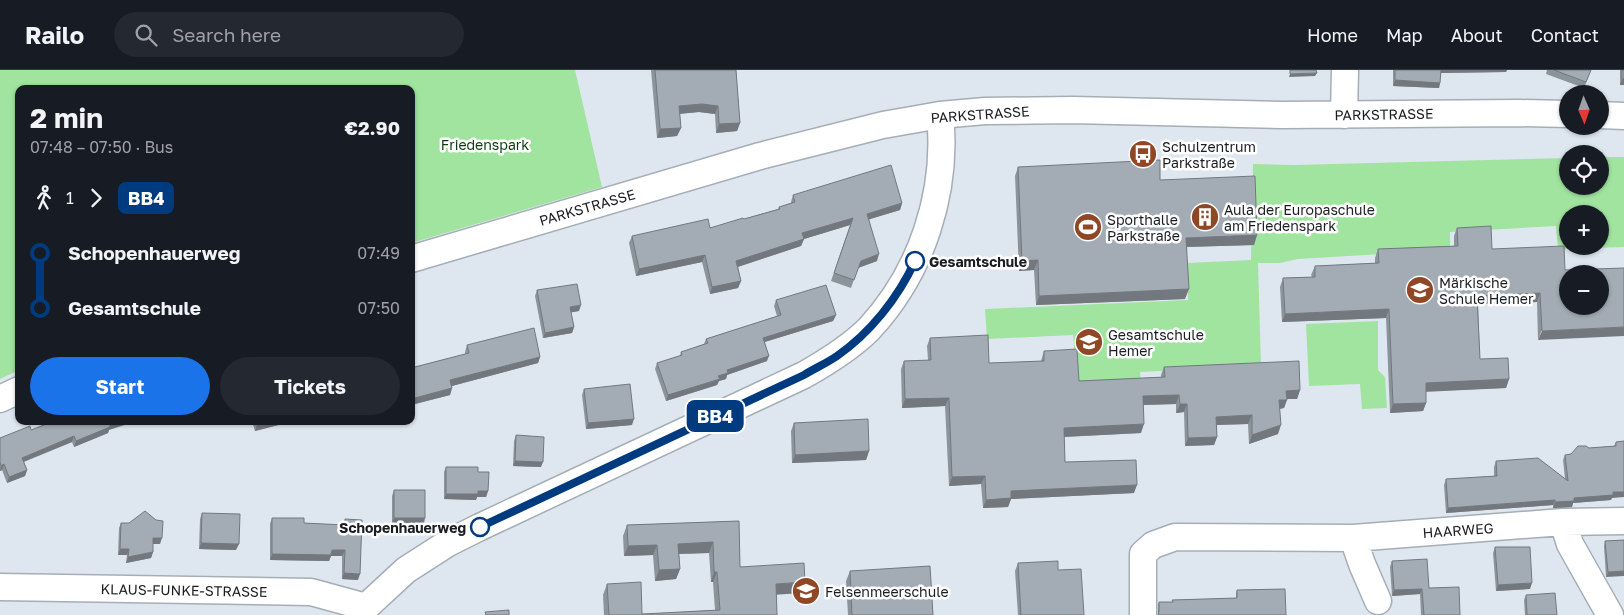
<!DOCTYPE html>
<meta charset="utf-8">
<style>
body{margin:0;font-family:"Golos Text",sans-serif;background:#242831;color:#f1f3f6;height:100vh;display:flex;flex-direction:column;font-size:19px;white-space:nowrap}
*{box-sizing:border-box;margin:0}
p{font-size:16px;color:#9ea1a6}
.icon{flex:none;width:28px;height:28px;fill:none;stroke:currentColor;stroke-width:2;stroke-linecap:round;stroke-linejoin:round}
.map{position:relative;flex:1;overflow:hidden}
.sheet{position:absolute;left:15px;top:15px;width:400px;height:340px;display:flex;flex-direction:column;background:#171b24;border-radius:10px;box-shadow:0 1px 4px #0004}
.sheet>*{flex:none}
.badge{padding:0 10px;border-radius:8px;font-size:18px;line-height:32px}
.needle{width:32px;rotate:178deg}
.fabs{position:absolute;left:1559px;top:15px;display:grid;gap:10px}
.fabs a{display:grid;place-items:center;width:50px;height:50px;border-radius:50%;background:#171b24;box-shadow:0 1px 4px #0004;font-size:25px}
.map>.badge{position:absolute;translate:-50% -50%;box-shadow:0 0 0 2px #fff}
.legs{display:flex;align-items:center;gap:8px;height:55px;padding:0 15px;font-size:16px}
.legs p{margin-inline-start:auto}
.headline{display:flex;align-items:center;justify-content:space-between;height:85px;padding:0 15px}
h1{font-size:28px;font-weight:700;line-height:38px}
.action{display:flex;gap:10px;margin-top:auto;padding:10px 15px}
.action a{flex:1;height:58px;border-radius:30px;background:#1a73e8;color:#fff;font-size:20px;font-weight:700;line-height:58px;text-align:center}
.action a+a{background:#242831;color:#f1f3f6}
ul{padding:0 15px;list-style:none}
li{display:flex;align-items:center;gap:18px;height:55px;font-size:19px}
li i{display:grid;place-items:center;width:8px;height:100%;margin:0 6px;background:currentColor}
li i::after{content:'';width:12px;height:12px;margin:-6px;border:4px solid;border-radius:50%;background:#171b24}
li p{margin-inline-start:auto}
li:first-child i{background:linear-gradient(#0000 50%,currentColor 0)}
li:last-child i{background:linear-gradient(currentColor 50%,#0000 0)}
header{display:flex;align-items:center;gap:30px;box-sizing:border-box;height:70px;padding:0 25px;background:#171b24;border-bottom:1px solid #363941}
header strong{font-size:24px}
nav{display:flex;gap:28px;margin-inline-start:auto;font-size:18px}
.search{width:350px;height:45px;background:#242831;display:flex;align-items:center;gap:12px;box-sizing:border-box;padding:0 18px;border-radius:28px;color:#9ea1a6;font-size:19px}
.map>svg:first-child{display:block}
</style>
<header>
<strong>Railo</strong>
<div class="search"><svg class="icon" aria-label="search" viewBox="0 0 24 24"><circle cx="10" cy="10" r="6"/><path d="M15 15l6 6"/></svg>Search here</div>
<nav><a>Home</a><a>Map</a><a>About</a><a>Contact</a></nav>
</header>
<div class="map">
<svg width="1624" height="545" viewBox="0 0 1624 545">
<rect width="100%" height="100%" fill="#dee7f0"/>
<!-- green -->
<path fill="#a1e49f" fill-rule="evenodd" d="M0 0H575L602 117 411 173V19H19V300L0 309Z
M1600 87H1624V177L1558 179 1556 156 1450 162V180L1298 189 1280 193H1258L1261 296 1140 302 1141 312 1077 314 1073 265 987 269 985 239 1188 230 1187 193 1251 190 1253 94 1295 95 1567 88 1568 116H1600ZM1568 144H1600V176H1568Z
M1378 251V300L1385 307 1387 338 1362 339 1360 314 1309 316 1306 254Z"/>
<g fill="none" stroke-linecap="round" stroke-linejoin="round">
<defs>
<path id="minor" d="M1344 45 1345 0
M1600 45 1624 46
M411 189 760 86 883 55 940 45 985 41 1073 40 1283 45 1519 43 1568 44
M0 329 19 320
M1563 452 1570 474 1610 545
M1353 468 1362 494 1378 531
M0 517 311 522 366 537
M362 545 366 537 406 500 448 473 480 457 804 305C827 292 850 278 869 259 922 202 948 122 940 45
M1143 545V484L1153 475 1175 467 1353 468 1563 452 1624 451"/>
</defs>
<!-- minor casing -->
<use href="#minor" stroke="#a5aeb6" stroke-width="29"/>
<!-- minor -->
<use href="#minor" stroke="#fff" stroke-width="26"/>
</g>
<!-- wall -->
<path fill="#8c949b" d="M651 0H736L740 53 737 61 716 63 715 44 699 42 680 44 681 58 677 66 657 68Z
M1393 0H1507L1506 2 1441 3 1439 18 1393 16Z
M1547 0H1591L1584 18 1546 4Z
M1620 0H1624V15H1620Z
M1018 97 1160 110 1257 165 1254 175 1187 177 1185 229 1036 235 1034 200 1019 201 1015 106Z
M793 125 902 133 900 140 869 149 877 191 858 198 851 218 831 211 850 155 804 169 801 176 738 197 741 211 738 218 710 224 702 192 636 206 629 173 632 166 710 158 744 149 778 139 779 137 791 133V132Z
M1457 158 1492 179 1565 200 1538 270 1537 232 1478 234 1480 289 1509 309 1506 318 1426 321V333L1423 341 1390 343 1386 248 1282 252 1280 217 1283 208 1312 207 1311 205 1315 196 1375 193V188L1378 179 1454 176V166Z
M537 220 579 241 571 242 574 257 572 263 543 268 535 226Z
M776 230 836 245 833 251 765 272 767 291 727 305 726 309 719 311 717 315 666 331 655 299 657 293 680 286 681 282 704 274 706 269 777 246 774 236Z
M930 268 989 293 1041 291 1044 281 1079 311 1161 307V305L1164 297 1300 320 1297 329H1287L1284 338 1280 339 1278 364 1249 374 1248 354 1217 355V367L1214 375 1185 376 1184 342 1176 343V334L1143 335 1141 363 1064 367 1065 392 1134 423 1011 429 1008 437 983 438 981 414 949 416 945 336 902 338 901 299 904 291 928 290 927 276Z
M467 275 540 287 538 293 452 316V318L450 325 411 335V298L465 284V282Z
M584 319 632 355 586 359 582 325Z
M252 351H294L255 361Z
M794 353 869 381 866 390 792 393 791 361Z
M31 360H109L108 363 74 377 72 372 24 392 27 400 25 406 7 413 2 400 0 401V368Z
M516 365 541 397 513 396 514 371Z
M1624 371 1611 430 1573 433 1572 437 1553 438V435L1446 443 1444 415 1446 409 1494 406V397L1496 391 1565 409 1563 390 1565 385 1571 384 1589 378 1614 376 1616 372Z
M446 397 478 402 488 421 486 427H477L476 430 444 429V402Z
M394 420 424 453H392V426Z
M202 443 236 480 199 479 200 449Z
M272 448 304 453 343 455 345 449 358 510 342 509V486H331L329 491 270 490V454Z
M739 451 740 497 801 523 776 524 777 545H604L603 525 607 514 642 544 715 540 713 512H711L709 483 679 484 680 499 676 509 655 511 653 485 624 486 623 466 627 455Z
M121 453H129L160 474H153V482L151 488 126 493 127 485H118L119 458Z
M1624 470 1606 507 1604 476 1605 471Z
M1495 477 1530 519 1496 521 1493 483Z
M1392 491 1429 518 1460 545H1421L1420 524 1392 526 1390 497Z
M1018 493 1058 500 1084 545H1018L1015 501Z
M850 501 933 545H848L846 511Z
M1285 519 1158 545V535L1159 532H1172V530L1236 528V523L1237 520Z
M1526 525 1557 545H1525L1524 530Z"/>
<!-- shaded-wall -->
<path fill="#72787e" d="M1440 0H1507L1506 2 1439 3Z
M1317 3 1315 6 1289 7 1290 4Z
M1622 9H1624V15H1620Z
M1395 10 1440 13 1439 18 1393 16Z
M702 34 718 36 715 44 699 42 676 44 679 36Z
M740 53 737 61 716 63 719 54Z
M681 58 677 66 657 68 660 59Z
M902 133 900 140 864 151 867 144Z
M853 148 850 155 804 169 801 176 734 198 736 191 802 163Z
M1257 165 1254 175 1183 177 1186 168Z
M879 184 877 191 858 198 861 191Z
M705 185 702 192 636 206 639 199Z
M1038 190 1034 200 1019 201 1022 191Z
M741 211 738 218 710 224 712 217Z
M1189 219 1185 229 1036 235 1039 226Z
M1540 223 1537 232 1474 234 1477 226Z
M581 235 579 241 568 243 570 237Z
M1389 239 1386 248 1282 252 1285 244Z
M836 245 833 251 761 273 763 268Z
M574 257 572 263 543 268 545 263Z
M1624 257V266L1538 270 1542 261Z
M769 286 767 291 727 305 726 309 719 311 717 315 666 331 668 325 718 306 727 300Z
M540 287 538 293 448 317 450 310Z
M1509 309 1506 318 1423 322 1426 313Z
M452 318 450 325 411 335V329Z
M1300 320 1297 329H1283L1286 321Z
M1179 325 1176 334 1139 335 1143 326Z
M949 328 945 336 902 338 905 329Z
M1279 330H1287L1284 338 1276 339Z
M1426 333 1423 341 1390 343 1393 334Z
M1180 334H1187L1184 342 1176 343Z
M1252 345 1248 354 1213 355 1216 347Z
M634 349 632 355 586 359 588 353Z
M121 351H137L109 360 108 363 74 377 76 371 110 355Z
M270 351H294L255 361 257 355Z
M1144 354 1141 363 1061 367 1064 358Z
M1281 355 1278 364 1249 374 1252 365Z
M74 366 72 372 20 393 22 388Z
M1217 367 1214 375 1185 376 1188 368Z
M869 381 866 390 792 393 795 385Z
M515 391 543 392 541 397 513 396Z
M4 394 2 400 0 401 1 396Z
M27 400 25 406 7 413 9 407Z
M985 406 981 414 949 416 952 407Z
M1137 415 1134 423 1011 429 1008 437 983 438 986 430 1011 421Z
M478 421H488L486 427H477L476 430 444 429 446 424Z
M1613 422H1624V427L1612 428 1611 430 1573 433 1572 437 1553 438 1555 432 1574 428Z
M1555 430 1553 435 1446 443 1448 438Z
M394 448H425L424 453H392Z
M153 468H162L160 474H151Z
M713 472 709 483 674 484 678 474Z
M201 473 239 474 236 480 199 479Z
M657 475 653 485 624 486 628 476Z
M120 479H129L127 485H118Z
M332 480H345L342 486H331L329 491 270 490 272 484Z
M153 482 151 488 126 493 128 487Z
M680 499 676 509 655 511 659 500Z
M1624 501V506L1606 507 1608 502Z
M714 502H717L713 512H711Z
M344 503 360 504 358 510 342 509Z
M805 512 801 523 772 525 776 514Z
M1532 513 1530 519 1496 521 1498 515Z
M1422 519 1420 524 1392 526 1394 520Z"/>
<!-- building -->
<path fill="#a3acb4" stroke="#72787e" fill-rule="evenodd" d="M655 0H736L740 53 719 54 718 36 702 34 679 36 681 58 660 59Z
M1290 0H1316L1317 3 1290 4Z
M1395 0H1441L1440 13 1395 10Z
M1554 0H1591L1586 12Z
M1622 0H1624V9H1622Z
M1160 90V110L1255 106 1257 165 1186 168 1189 219 1039 226 1038 190 1022 191 1018 97Z
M891 95 902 133 867 144 879 184 861 191 854 210 834 203 853 148 802 163 804 169 736 191 741 211 712 217 705 185 639 199 632 166 708 149 710 158 743 148 744 149 780 139 779 137 795 132 793 125Z
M1491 156 1492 179 1564 176 1565 200 1624 198V257L1542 261 1540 223 1477 226 1480 289 1508 288 1509 309 1426 313V333L1393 334 1389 239 1285 244 1283 208 1315 207V196L1379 193 1378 179 1458 176 1457 158ZM1568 204H1600V236H1568Z
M577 214 581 235 570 237 574 257 545 263 537 220Z
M826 215 836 245 763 268 769 286 727 300 728 303 718 306 720 309 668 325 657 293 682 285 681 282 708 273 706 269 781 245 776 230Z
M534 258 540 287 450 310 452 318 411 329V298L469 283 467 275Z
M988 265 989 293 1044 291V281L1077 279 1079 311 1165 307 1164 297 1299 291 1300 320 1286 321 1287 330H1279L1281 355 1252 365V345L1216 347 1217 367 1188 368 1187 334H1180L1179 325 1143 326 1144 354 1064 358 1065 392 1136 390 1137 415 1011 421V428L986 430 985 406 952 407 949 328 905 329 904 291 931 290 930 268Z
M630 314 634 349 588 353 584 319Z
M868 349 869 381 795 385 794 353Z
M54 351H121L110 355V357L76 371 74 366 22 388 27 400 9 407 4 394 1 396 0 392V368L30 356 31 360Z
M256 351H270L257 355Z
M516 365 544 367 543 392 515 391Z
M1624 371V422H1613V425L1574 428V431L1555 432V430L1448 438 1446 409 1497 406 1496 391 1538 388 1568 411 1565 385 1571 384 1578 376H1586L1589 378 1616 376V372Z
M446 397H478V402H489L488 421H478V424H446Z
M394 420H425V448H394Z
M145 441 156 450 163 451 162 468H153V482L128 487 129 479H120L121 453H129Z
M202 443 240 444 239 474 201 473Z
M272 448H304V453L345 455V449L362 450 360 504 344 503 345 480H332L331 485 272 484Z
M739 451 740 497 804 493 805 512 776 514 777 545H609L607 514 641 512 642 544 720 540 717 502H714L713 472 678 474 680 499 659 500 657 475 628 476 627 455Z
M1624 470V501L1608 502 1605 471Z
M1495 477H1530L1532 513 1498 515Z
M1427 489 1429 518 1459 517 1460 545H1424L1422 519 1394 520 1392 491Z
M1058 491V500L1081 499 1084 545H1021L1018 493Z
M930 496 933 545H852L850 501Z
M1285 519 1286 545H1158L1159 542V532H1173L1172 530 1237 528V520Z
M1555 523 1557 545H1527L1526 525Z
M509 540V545H486L485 542Z"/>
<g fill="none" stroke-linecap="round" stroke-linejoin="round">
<defs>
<path id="line-1" d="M480 457 804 305C815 298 827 293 837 286 870 263 898 228 915 191"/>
</defs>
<!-- line-1 casing -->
<use href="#line-1" stroke="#fff" stroke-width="11"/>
<!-- line-1 -->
<use href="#line-1" stroke="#003b80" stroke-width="8"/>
</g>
<!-- icons -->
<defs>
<symbol id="bus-disc" viewBox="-11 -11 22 22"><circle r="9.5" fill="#8f4726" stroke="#fff"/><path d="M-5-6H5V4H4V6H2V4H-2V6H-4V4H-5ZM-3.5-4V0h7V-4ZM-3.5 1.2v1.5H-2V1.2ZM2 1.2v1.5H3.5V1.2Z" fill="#fff"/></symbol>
<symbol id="building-disc" viewBox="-11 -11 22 22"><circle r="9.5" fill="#8f4726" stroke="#fff"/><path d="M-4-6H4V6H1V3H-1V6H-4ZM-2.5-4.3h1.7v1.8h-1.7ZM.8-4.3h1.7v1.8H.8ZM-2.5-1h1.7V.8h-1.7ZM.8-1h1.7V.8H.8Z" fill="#fff"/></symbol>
<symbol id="stadium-disc" viewBox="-11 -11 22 22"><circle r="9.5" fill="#8f4726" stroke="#fff"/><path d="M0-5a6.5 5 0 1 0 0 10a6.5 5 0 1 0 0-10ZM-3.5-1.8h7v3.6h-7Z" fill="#fff"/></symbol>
<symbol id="school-disc" viewBox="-11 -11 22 22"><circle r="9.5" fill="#8f4726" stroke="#fff"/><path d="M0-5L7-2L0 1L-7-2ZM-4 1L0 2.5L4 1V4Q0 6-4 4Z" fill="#fff"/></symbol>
</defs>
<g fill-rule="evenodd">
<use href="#bus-disc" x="1127" y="68" width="32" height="32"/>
<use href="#building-disc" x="1189" y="131" width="32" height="32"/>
<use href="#stadium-disc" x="1072" y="141" width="32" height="32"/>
<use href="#school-disc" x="1404" y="204" width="32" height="32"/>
<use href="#school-disc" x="1073" y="256" width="32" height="32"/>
<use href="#school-disc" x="790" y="505" width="32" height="32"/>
</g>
<!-- markers -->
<g fill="#fff" stroke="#003b80" stroke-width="2.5">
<circle cx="915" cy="191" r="9"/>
<circle cx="480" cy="457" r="9"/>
</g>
<g text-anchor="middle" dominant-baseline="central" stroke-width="5" stroke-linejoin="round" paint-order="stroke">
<!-- street labels -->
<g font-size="14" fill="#1a1d21" stroke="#fff">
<text transform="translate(980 44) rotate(-4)">PARKSTRASSE</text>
<text transform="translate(1384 44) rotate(-1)">PARKSTRASSE</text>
<text transform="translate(587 137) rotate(-16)">PARKSTRASSE</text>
<text transform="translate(1458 460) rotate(-4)">HAARWEG</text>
<text transform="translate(184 520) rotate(1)">KLAUS-FUNKE-STRASSE</text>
</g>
<!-- park labels -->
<g font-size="14" fill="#0a3c0d" stroke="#fff">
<text x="485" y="74">Friedenspark</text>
</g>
<!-- poi labels -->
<g font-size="14" fill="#1a1d21" stroke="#fff" text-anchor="start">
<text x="1162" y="76">Schulzentrum<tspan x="1162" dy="16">Parkstraße</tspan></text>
<text x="1224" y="139">Aula der Europaschule<tspan x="1224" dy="16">am Friedenspark</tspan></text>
<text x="1107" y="149">Sporthalle<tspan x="1107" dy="16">Parkstraße</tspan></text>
<text x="1439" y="212">Märkische<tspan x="1439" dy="16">Schule Hemer</tspan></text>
<text x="1108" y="264">Gesamtschule<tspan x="1108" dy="16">Hemer</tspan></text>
<text x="825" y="521">Felsenmeerschule</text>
</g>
<!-- stop labels -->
<g font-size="14" font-weight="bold" fill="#1a1d21" stroke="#fff" text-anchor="start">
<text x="929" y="191">Gesamtschule</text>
<text x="466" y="457" text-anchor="end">Schopenhauerweg</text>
</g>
</g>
</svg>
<div class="fabs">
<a><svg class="needle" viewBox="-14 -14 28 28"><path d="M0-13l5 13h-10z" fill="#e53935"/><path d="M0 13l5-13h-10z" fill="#9ea1a6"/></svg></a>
<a><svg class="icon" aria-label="locate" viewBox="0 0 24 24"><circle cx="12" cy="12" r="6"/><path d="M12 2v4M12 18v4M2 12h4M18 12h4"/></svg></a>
<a>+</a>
<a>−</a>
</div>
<b class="badge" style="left:715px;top:346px;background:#003b80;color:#fff">BB4</b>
<section class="sheet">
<div class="headline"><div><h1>2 min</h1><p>07:48 – 07:50 · Bus</p></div><b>€2.90</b></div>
<div class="legs"><svg class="icon" aria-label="walk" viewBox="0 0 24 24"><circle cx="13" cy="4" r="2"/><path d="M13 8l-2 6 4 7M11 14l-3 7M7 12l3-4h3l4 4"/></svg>1<svg class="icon" aria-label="forward" viewBox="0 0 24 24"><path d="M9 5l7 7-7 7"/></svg><b class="badge" style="background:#003b80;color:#fff">BB4</b></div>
<ul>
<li><i style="color:#003b80"></i><b>Schopenhauerweg</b><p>07:49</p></li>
<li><i style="color:#003b80"></i><b>Gesamtschule</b><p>07:50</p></li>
</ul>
<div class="action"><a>Start</a><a>Tickets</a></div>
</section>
</div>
